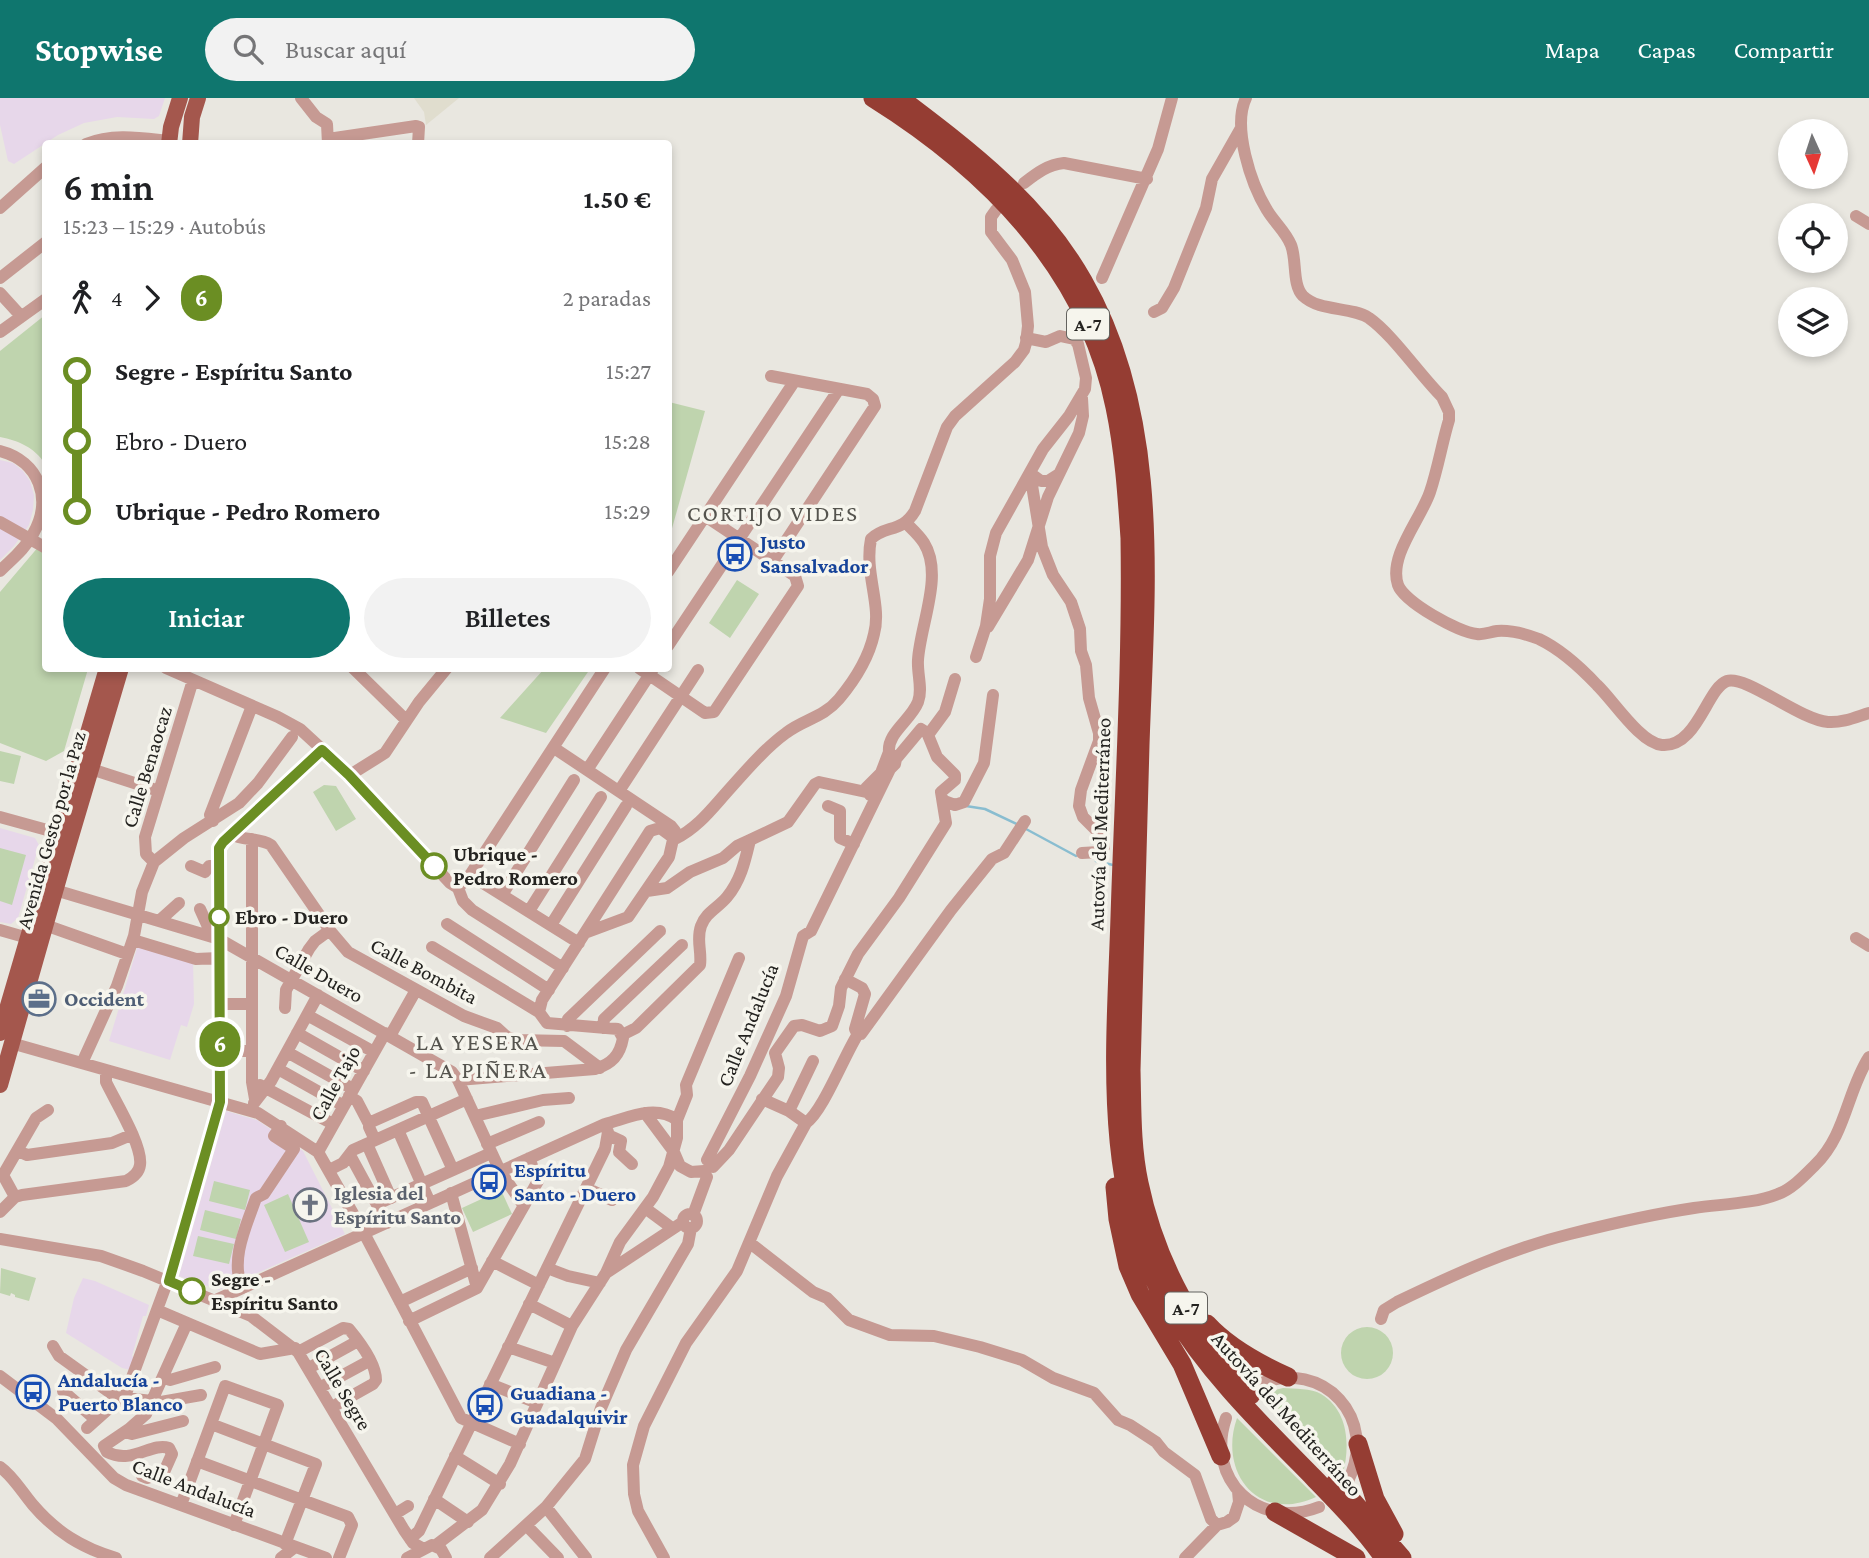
<!DOCTYPE html>
<html lang="es">
<meta charset="utf-8">
<style>
body{margin:0;font-family:"Crimson Pro",serif;background:#f2f2f2;color:#202124;height:100vh;display:flex;flex-direction:column;font-size:26px;white-space:nowrap}
*{box-sizing:border-box;margin:0}
p{font-size:23px;color:#757577}
.icon{flex:none;width:38px;height:38px;fill:none;stroke:currentColor;stroke-width:2;stroke-linecap:round;stroke-linejoin:round}
.map{position:relative;flex:1;overflow:hidden}
.drawer{position:absolute;left:42px;top:42px;width:630px;height:532px;display:flex;flex-direction:column;background:#fff;border-radius:7px;box-shadow:0 4px 10px #0003}
.drawer>*{flex:none}
.badge{padding:0 14px;border-radius:23px;font-size:24px;line-height:46px}
.needle{width:46px;rotate:177deg}
.controls{position:absolute;left:1778px;top:21px;display:grid;gap:14px}
.controls a{display:grid;place-items:center;width:70px;height:70px;border-radius:50%;background:#fff;box-shadow:0 4px 10px #0003;font-size:35px}
.map>.badge{position:absolute;translate:-50% -50%;box-shadow:0 0 0 4px #fff}
.legs{display:flex;align-items:center;gap:10px;height:77px;padding:0 21px;font-size:23px}
.legs p{margin-inline-start:auto}
.summary{display:flex;align-items:center;justify-content:space-between;height:119px;padding:0 21px}
h1{font-size:38px;font-weight:600;line-height:52px}
.primary-button{display:flex;gap:14px;margin-top:auto;padding:14px 21px}
.primary-button a{flex:1;height:80px;border-radius:42px;background:#0f766e;color:#fff;font-size:28px;font-weight:600;line-height:80px;text-align:center}
.primary-button a+a{background:#f2f2f2;color:#202124}
ul{padding:0 21px;list-style:none}
li{display:flex;align-items:center;gap:24px;height:70px;font-size:26px}
li i{display:grid;place-items:center;width:10px;height:100%;margin:0 9px;background:currentColor}
li i::after{content:'';width:18px;height:18px;margin:-9px;border:5px solid;border-radius:50%;background:#fff}
li p{margin-inline-start:auto}
li:first-child i{background:linear-gradient(#0000 50%,currentColor 0)}
li:last-child i{background:linear-gradient(currentColor 50%,#0000 0)}
header{display:flex;align-items:center;gap:42px;box-sizing:border-box;height:98px;padding:0 35px;background:#0f766e;color:#fff}
header strong{font-size:33px}
nav{display:flex;gap:38px;margin-inline-start:auto;font-size:24px}
.search{width:490px;height:63px;background:#f2f2f2;display:flex;align-items:center;gap:18px;box-sizing:border-box;padding:0 24px;border-radius:38px;color:#757577;font-size:26px}
.map>svg:first-child{display:block}
</style>
<header>
<strong>Stopwise</strong>
<div class="search"><svg class="icon" aria-label="search" viewBox="0 0 24 24"><circle cx="10" cy="10" r="6"/><path d="M15 15l6 6"/></svg>Buscar aquí</div>
<nav><a>Mapa</a><a>Capas</a><a>Compartir</a></nav>
</header>
<div class="map">
<svg width="1869" height="1460" viewBox="0 0 1869 1460">
<rect width="100%" height="100%" fill="#e9e7e0"/>
<!-- built -->
<path fill="#e0ddce" d="M414 0H459L426 27 424 14Z"/>
<!-- education -->
<path fill="#e7d7ea" d="M0 0H165L159 18 154 21 117 19 84 25 58 37 14 66 8 63 0 27Z
M0 362 13 365 23 373 30 383 34 397 33 412 29 427 14 448 0 462Z
M0 730 35 740 39 747 18 820 11 826 0 824Z
M138 847 193 863 194 906 187 929 181 927 170 962 109 943Z
M226 1013 257 1022 303 1053 345 1136 219 1192 179 1178Z
M83 1180 95 1183 149 1207 146 1218H143L132 1258 134 1260 131 1272 122 1270 66 1235 74 1200Z"/>
<!-- green -->
<path fill="#bfd4ae" d="M45 217V366C34 349 19 343 0 339V253Z
M669 304 705 313 669 441H668Z
M45 441 46 570 88 571 64 653 46 663 0 645V494Z
M737 482 759 496 730 540 709 525Z
M544 571H590L546 635 500 620Z
M0 653 21 658 14 686 0 683Z
M324 687 336 688 356 721 336 733 313 694Z
M0 750 26 757 12 807 0 803Z
M214 1083 250 1092 245 1112 209 1103Z
M501 1092 512 1116 473 1134 462 1110Z
M288 1096 309 1144 285 1154 264 1107Z
M205 1112 241 1121 236 1141 200 1132Z
M198 1138 234 1146 229 1166 193 1158Z
M1 1170 36 1180 29 1203 15 1199V1197L11 1195 10 1198 0 1195Z
M1341 1255a26 26 0 1 1 52 0a26 26 0 1 1-52 0Z
M1283 1290C1295 1291 1311 1290 1321 1296 1349 1313 1350 1348 1343 1375L1263 1295Z
M1237 1320 1316 1399C1258 1426 1218 1374 1237 1320Z"/>
<g fill="none" stroke-linecap="round" stroke-linejoin="round">
<!-- stream -->
<path stroke="#89bdd0" stroke-width="2.5" d="M966 708 985 711 1019 727
M1026 731 1076 758
M1096 763 1113 767"/>
<!-- minor -->
<path stroke="#c69a93" stroke-width="12" d="M301 0 316 19 327 26 328 46
M1246 0C1232 29 1251 86 1267 112 1274 124 1286 134 1291 147 1297 162 1292 187 1303 198 1320 214 1350 208 1369 220 1393 237 1419 276 1442 299L1449 314V322C1442 345 1438 370 1430 394 1421 421 1388 458 1398 487 1404 504 1458 534 1477 536 1484 537 1490 534 1497 533 1511 532 1526 536 1539 541 1560 551 1581 570 1597 587 1613 602 1640 645 1662 647 1697 650 1707 590 1727 583 1746 577 1800 622 1828 624 1843 625 1856 619 1869 615
M328 41 416 28 419 29 418 46
M86 46C113 35 141 40 169 43
M1024 85C1037 75 1047 67 1064 65L1147 81
M0 110 46 69
M1856 118 1869 126
M0 180 46 144
M1102 180 1158 51 1172 0
M0 195 20 217
M1154 214 1162 210 1174 190 1206 110 1212 81 1241 30
M0 234 46 201
M771 278 867 296 873 301 875 308 772 464
M0 353C39 363 53 401 33 436 25 451 12 461 0 473
M1059 376 1048 383H1041L1030 375 1042 449 1053 477 1071 504 1080 531 1081 553 1086 567 1089 600 1099 635V643L1081 692 1079 708 1083 719 1100 736 1104 749 1099 754 1082 755
M0 424 46 450
M668 474 794 284
M988 529 1028 462 1048 399 1079 335 1083 318 1082 300
M668 548 839 291
M976 559 986 528 990 501V458L996 435 1043 351 1069 318 1085 291 1086 280 1078 246 1074 241 1060 238 1046 244 1026 240
M166 570 278 619 300 631 350 677 450 785 458 790
M353 570 406 622
M639 570 705 615 714 614 798 488 795 478 705 418
M554 650 671 728 675 733 669 759 628 819 585 835
M896 661 921 631 929 636
M91 671 159 693
M587 672 652 573
M350 677 385 655 419 604 447 570
M619 693 698 572
M870 697 866 690 881 675 889 654
M944 703 955 707 964 704 984 665 993 597
M828 708 840 713V740L854 746
M0 719 58 735
M213 723 210 717 252 608
M231 736C243 743 258 739 271 747L331 834 348 854 464 918 497 930 507 939 516 942 564 943 600 970
M252 741V984L255 1001
M675 741C697 730 710 713 726 695 744 675 764 651 786 635 804 621 823 620 839 601 854 583 869 559 874 536 882 507 864 475 871 441 885 427 902 435 915 413L947 329 955 318 1015 264 1024 252 1026 245 1028 228 1025 194 1012 162 991 134V119L996 112
M154 764 146 756 145 739 193 582
M191 768 205 774 209 768H219
M470 777 579 845
M458 790 470 777 605 570
M458 790 463 803 472 812 563 870
M55 792 219 841 452 974 458 982 500 1073 524 1108
M647 793 667 790 690 774 723 760 737 748 750 742
M502 797 574 682
M200 811 209 831H219
M529 813 601 699
M159 823 179 805
M447 826 549 892
M45 827 127 856
M551 827 626 708
M0 832 28 840
M1856 840 1869 848
M133 842 196 861 219 860
M432 849 539 914
M845 881 862 890 865 896 855 931 857 935 861 936 951 812 992 761 1004 755 1025 723
M220 906H252
M285 910 286 892 309 851 315 843 330 832
M539 914 542 902 650 733 660 730 675 741
M307 917 374 954
M567 928 568 921 660 833
M603 930 604 921 682 847
M297 935 364 973
M622 937 636 930 700 867C702 853 696 842 701 828 706 814 718 810 727 799 741 782 745 763 750 742L788 724 815 686 819 684 866 694
M390 938 416 892
M11 945 258 1015 318 1054 364 1135 461 1320 520 1346
M220 953H252
M287 954 353 991
M82 965 117 888 134 838 142 794 154 764 184 740 239 705 258 685 292 639
M278 971 344 1008
M458 982 595 971C612 966 620 957 623 940L618 931 547 925 539 914
M260 987 333 1026
M349 998 357 1003 369 1026
M762 1001 789 1013 806 1025
M254 1005 271 983 318 897
M789 1013 813 963
M645 1015 674 1054 680 1068 691 1074 704 1073
M475 1018 543 1002 569 1000
M398 1032 430 1105
M608 1037 621 1043 619 1054 632 1066
M375 1042 369 1029 371 1024 416 1004H422L453 1072
M367 1046 391 1100
M487 1046 539 1024
M18 1053 27 1057 112 1045 131 1037
M318 1054 385 935
M350 1057 387 1125
M707 1062 750 978 786 898 803 838 811 833 890 671 895 666 896 661 889 654C887 635 911 622 918 604 923 591 917 576 918 562 920 527 944 477 924 445 919 437 912 431 906 425
M713 1069 729 1052 778 979 779 970 775 955 794 928 802 927 820 933 832 928 839 908 841 890 858 856 899 800 946 725 941 694 955 682V677L937 659 928 637 945 614 955 581
M329 1072 343 1065 353 1052 467 1001
M586 1090 612 1102
M451 1095 477 1190
M15 1099 3 1077 36 1020 48 1012
M377 1106 491 1055
M645 1110 672 1130
M0 1114 15 1099 22 1097 126 1083C132 1080 139 1075 140 1067 143 1048 115 1003 106 984V972
M683 1123a7 7 0 1 1 14 0a7 7 0 1 1-14 0Z
M693 1117 707 1079
M0 1141 101 1158 143 1173 251 1218 298 1254 404 1432 413 1445 422 1450
M750 1145 813 1194 827 1200 849 1222 890 1237 934 1238 980 1249 1022 1262 1053 1280 1094 1295 1118 1322 1130 1327 1156 1344 1164 1354 1195 1377 1211 1421 1217 1427
M492 1163 539 1187
M547 1170 568 1178 600 1185
M606 1175 683 1124
M242 1190C230 1161 246 1129 256 1100L264 1096 294 1051 274 1038 281 1028
M216 1202 605 1026C628 1020 655 1006 677 1022
M400 1204 472 1170
M529 1206 572 1228
M157 1212 260 1256 295 1250
M1381 1221 1384 1212 1397 1204C1453 1177 1509 1151 1570 1136 1610 1126 1653 1116 1694 1110 1721 1106 1753 1106 1778 1096 1792 1091 1805 1077 1815 1067 1846 1037 1847 993 1869 959
M409 1223 477 1190 538 1083 529 1060
M53 1248 59 1258 116 1299 161 1304 201 1297
M508 1249 555 1265
M298 1254 343 1230 349 1231C359 1243 376 1265 376 1282L373 1286 332 1309
M309 1270 358 1243
M0 1278 57 1321 114 1380 126 1387 326 1460
M163 1279 170 1282 215 1269
M490 1286 537 1305
M1259 1286C1324 1260 1379 1321 1348 1383
M321 1289 369 1263
M63 1293 96 1322
M1226 1320C1205 1381 1258 1433 1319 1409
M211 1326 316 1366 285 1446
M87 1330 115 1305 124 1301 165 1190 169 1183 220 1004 219 750 227 739 322 652
M125 1334 132 1336 183 1323
M455 1358 500 1386
M197 1363 348 1419 352 1427 339 1460
M0 1369C13 1378 22 1394 33 1407 56 1434 82 1450 116 1460
M142 1378 147 1380 164 1374 172 1356 169 1350C151 1344 132 1367 107 1354L104 1348 129 1331 146 1316 187 1225
M434 1401 468 1424
M181 1407 225 1288 278 1307 234 1427
M546 1409 586 1460
M395 1416 408 1408
M527 1428 558 1460
M410 1441 419 1433 605 1051 608 1034 605 1026
M436 1447 482 1412 510 1366 572 1228 606 1175 620 1144 653 1099 669 1069 677 1040V1022L687 997 686 987 739 860
M281 1460 295 1449
M407 1460 432 1447 441 1451 446 1460
M490 1460 546 1409 585 1361 601 1310 626 1252 688 1146 691 1130
M664 1460 638 1413 634 1396 633 1367 644 1328 686 1245 737 1173 777 1078 806 1025C823 1013 844 958 858 936
M1185 1460 1217 1427 1227 1424 1234 1419 1239 1404 1238 1393"/>
<!-- major -->
<path stroke="#a4574d" stroke-width="16" d="M169 46 171 29 180 0
M190 46 192 19 198 0
M0 935 107 570
M0 987 64 762 121 570"/>
<!-- highway -->
<path stroke="#953d33" stroke-width="19" d="M873 0C988 72 1087 172 1115 309 1124 352 1127 396 1130 440 1132 566 1124 693 1120 819 1116 949 1100 1095 1170 1211 1209 1276 1262 1327 1314 1380 1338 1405 1364 1431 1384 1460
M900 0C970 53 1039 105 1083 183 1163 322 1145 494 1140 647 1137 755 1134 864 1131 972 1132 1009 1131 1048 1139 1085 1156 1167 1196 1235 1251 1297
M1115 1089 1118 1121 1128 1168 1140 1196 1182 1266 1221 1358
M1207 1226C1229 1250 1259 1266 1288 1279
M1358 1346 1375 1401 1394 1436
M1336 1384 1402 1460
M1275 1414 1356 1460"/>
</g>
<g fill="none" stroke-linecap="round" stroke-linejoin="round">
<defs>
<path id="line-1" d="M192 1193 169 1183 220 1004 219 750 223 744 322 652 349 677 434 768"/>
</defs>
<!-- line-1 casing -->
<use href="#line-1" stroke="#fff" stroke-width="16"/>
<!-- line-1 -->
<use href="#line-1" stroke="#6b8e23" stroke-width="10"/>
</g>
<!-- icons -->
<defs>
<symbol id="bus-ring" viewBox="-11 -11 22 22"><circle r="9.5" fill="#f6f5ed" stroke="#1a4fb4" stroke-width="1.5"/><path d="M-5-6H5V4H4V6H2V4H-2V6H-4V4H-5ZM-3.5-4V0h7V-4ZM-3.5 1.2v1.5H-2V1.2ZM2 1.2v1.5H3.5V1.2Z" fill="#1a4fb4"/></symbol>
<symbol id="office-ring" viewBox="-11 -11 22 22"><circle r="9.5" fill="#f6f5ed" stroke="#5c6f8a" stroke-width="1.5"/><path d="M-6-3h4V-5.5h4V-3h4V5H-6ZM-1-4.5V-3h2v-1.5ZM-6 0V1H6V0Z" fill="#5c6f8a"/></symbol>
<symbol id="church-ring" viewBox="-11 -11 22 22"><circle r="9.5" fill="#f6f5ed" stroke="#6b7280" stroke-width="1.5"/><path d="M-1.2-6h2.4v3.5h3.3v2.4h-3.3V6h-2.4V-.1h-3.3v-2.4h3.3Z" fill="#6b7280"/></symbol>
</defs>
<g fill-rule="evenodd">
<use href="#bus-ring" x="716" y="437" width="38" height="38"/>
<use href="#office-ring" x="20" y="882" width="38" height="38"/>
<use href="#bus-ring" x="470" y="1065" width="38" height="38"/>
<use href="#church-ring" x="291" y="1088" width="38" height="38"/>
<use href="#bus-ring" x="14" y="1275" width="38" height="38"/>
<use href="#bus-ring" x="466" y="1288" width="38" height="38"/>
</g>
<!-- markers -->
<g fill="#fff" stroke="#6b8e23" stroke-width="3.5">
<circle cx="434" cy="768" r="12"/>
<circle cx="219" cy="819" r="9"/>
<circle cx="192" cy="1193" r="12"/>
</g>
<g text-anchor="middle" dominant-baseline="central" stroke-width="7" stroke-linejoin="round" paint-order="stroke">
<!-- shield labels -->
<g fill="#f6f5ed" stroke="#63625e" stroke-width="2">
<rect x="1067" y="210.5" width="42" height="31" rx="5"/>
<rect x="1165" y="1194.5" width="42" height="31" rx="5"/>
</g>
<g font-size="19" font-weight="bold" fill="#242320">
<text x="1088" y="226">A-7</text>
<text x="1186" y="1210">A-7</text>
</g>
<!-- transit labels -->
<g font-size="21" font-weight="bold" fill="#164399" stroke="#f6f5ed" text-anchor="start">
<text x="760" y="444">Justo<tspan x="760" dy="24">Sansalvador</tspan></text>
<text x="514" y="1072">Espíritu<tspan x="514" dy="24">Santo - Duero</tspan></text>
<text x="58" y="1282">Andalucía -<tspan x="58" dy="24">Puerto Blanco</tspan></text>
<text x="510" y="1295">Guadiana -<tspan x="510" dy="24">Guadalquivir</tspan></text>
</g>
<!-- street labels -->
<g font-size="21" fill="#242320" stroke="#f6f5ed">
<text transform="translate(147 669) rotate(-73)">Calle Benaocaz</text>
<text transform="translate(1100 726) rotate(-88)">Autovía del Mediterráneo</text>
<text transform="translate(51 732) rotate(-74)">Avenida Gesto por la Paz</text>
<text transform="translate(424 873) rotate(28)">Calle Bombita</text>
<text transform="translate(319 875) rotate(30)">Calle Duero</text>
<text transform="translate(748 927) rotate(-68)">Calle Andalucía</text>
<text transform="translate(335 985) rotate(-61)">Calle Tajo</text>
<text transform="translate(343 1291) rotate(59)">Calle Segre</text>
<text transform="translate(1287 1316) rotate(48)">Autovía del Mediterráneo</text>
<text transform="translate(194 1390) rotate(21)">Calle Andalucía</text>
</g>
<!-- stop labels -->
<g font-size="21" font-weight="bold" fill="#242320" stroke="#f6f5ed" text-anchor="start">
<text x="453" y="756">Ubrique -<tspan x="453" dy="24">Pedro Romero</tspan></text>
<text x="235" y="819">Ebro - Duero</text>
<text x="211" y="1181">Segre -<tspan x="211" dy="24">Espíritu Santo</tspan></text>
</g>
<!-- service labels -->
<g font-size="21" font-weight="bold" fill="#4e5e75" stroke="#f6f5ed" text-anchor="start">
<text x="64" y="901">Occident</text>
</g>
<!-- worship labels -->
<g font-size="21" font-weight="bold" fill="#5b616d" stroke="#f6f5ed" text-anchor="start">
<text x="334" y="1095">Iglesia del<tspan x="334" dy="24">Espíritu Santo</tspan></text>
</g>
<!-- neighbourhood labels -->
<g font-size="23" letter-spacing="2" fill="#55544e" stroke="#f6f5ed">
<text x="773" y="415">CORTIJO VIDES</text>
</g>
<!-- quarter labels -->
<g font-size="24" letter-spacing="2" fill="#55544e" stroke="#f6f5ed">
<text x="478" y="943">LA YESERA<tspan x="478" dy="28">- LA PIÑERA</tspan></text>
</g>
</g>
</svg>
<div class="controls">
<a><svg class="needle" viewBox="-14 -14 28 28"><path d="M0-13l5 13h-10z" fill="#e53935"/><path d="M0 13l5-13h-10z" fill="#757577"/></svg></a>
<a><svg class="icon" aria-label="locate" viewBox="0 0 24 24"><circle cx="12" cy="12" r="6"/><path d="M12 2v4M12 18v4M2 12h4M18 12h4"/></svg></a>
<a><svg class="icon" aria-label="layers" viewBox="0 0 24 24"><path d="M12 4l9 5-9 5-9-5zM3 14l9 5 9-5"/></svg></a>
</div>
<b class="badge" style="left:220px;top:946px;background:#6b8e23;color:#fff">6</b>
<section class="drawer">
<div class="summary"><div><h1>6 min</h1><p>15:23 – 15:29 · Autobús</p></div><b>1.50 €</b></div>
<div class="legs"><svg class="icon" aria-label="walk" viewBox="0 0 24 24"><circle cx="13" cy="4" r="2"/><path d="M13 8l-2 6 4 7M11 14l-3 7M7 12l3-4h3l4 4"/></svg>4<svg class="icon" aria-label="forward" viewBox="0 0 24 24"><path d="M9 5l7 7-7 7"/></svg><b class="badge" style="background:#6b8e23;color:#fff">6</b><p>2 paradas</p></div>
<ul>
<li><i style="color:#6b8e23"></i><b>Segre - Espíritu Santo</b><p>15:27</p></li>
<li><i style="color:#6b8e23"></i><span>Ebro - Duero</span><p>15:28</p></li>
<li><i style="color:#6b8e23"></i><b>Ubrique - Pedro Romero</b><p>15:29</p></li>
</ul>
<div class="primary-button"><a>Iniciar</a><a>Billetes</a></div>
</section>
</div>
